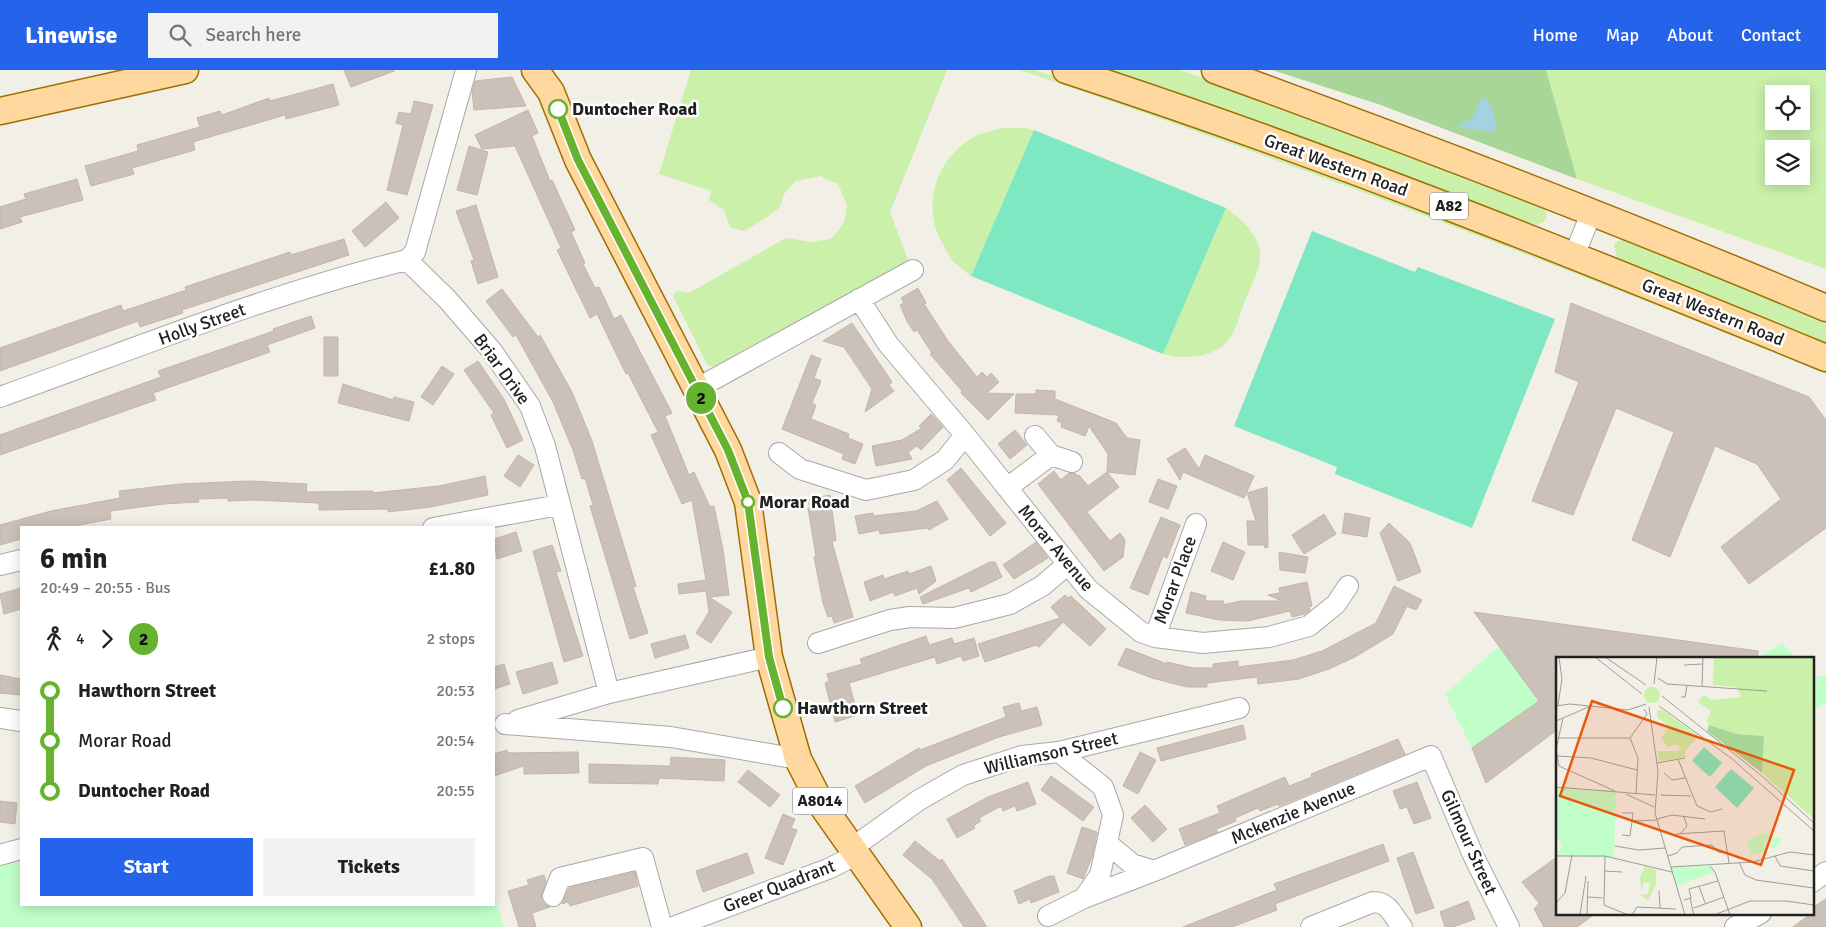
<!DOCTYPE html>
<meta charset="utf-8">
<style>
body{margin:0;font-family:Signika,sans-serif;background:#f2f2f2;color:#202124;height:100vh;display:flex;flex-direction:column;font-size:19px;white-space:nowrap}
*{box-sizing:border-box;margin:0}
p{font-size:16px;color:#757577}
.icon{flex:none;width:28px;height:28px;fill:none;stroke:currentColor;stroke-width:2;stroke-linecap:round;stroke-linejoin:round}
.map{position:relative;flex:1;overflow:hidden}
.details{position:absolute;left:20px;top:456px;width:475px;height:380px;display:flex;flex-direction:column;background:#fff;border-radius:0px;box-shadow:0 2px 12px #0003}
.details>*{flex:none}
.badge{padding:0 10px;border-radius:16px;font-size:18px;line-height:32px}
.buttons{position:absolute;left:1765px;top:15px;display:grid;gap:10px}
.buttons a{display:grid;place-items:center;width:45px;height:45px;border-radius:0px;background:#fff;box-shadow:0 2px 12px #0003;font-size:25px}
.map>.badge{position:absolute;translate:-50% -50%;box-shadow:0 0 0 2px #fff}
.legs{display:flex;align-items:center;gap:8px;height:55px;padding:0 20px;font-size:16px}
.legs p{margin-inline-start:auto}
.head{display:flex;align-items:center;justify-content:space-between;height:85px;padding:0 20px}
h1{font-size:28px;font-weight:800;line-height:38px}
.cta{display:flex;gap:10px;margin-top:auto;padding:10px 20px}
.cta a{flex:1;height:58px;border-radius:0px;background:#2563eb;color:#fff;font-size:20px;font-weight:800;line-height:58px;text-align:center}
.cta a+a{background:#f2f2f2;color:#202124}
ul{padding:0 20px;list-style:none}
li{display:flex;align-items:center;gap:18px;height:50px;font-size:19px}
li i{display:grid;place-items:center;width:8px;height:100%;margin:0 6px;background:currentColor}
li i::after{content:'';width:12px;height:12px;margin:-6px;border:4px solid;border-radius:50%;background:#fff}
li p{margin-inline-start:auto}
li:first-child i{background:linear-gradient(#0000 50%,currentColor 0)}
li:last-child i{background:linear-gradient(currentColor 50%,#0000 0)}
header{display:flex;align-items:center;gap:30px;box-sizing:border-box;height:70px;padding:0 25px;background:#2563eb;color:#fff}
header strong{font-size:24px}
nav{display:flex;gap:28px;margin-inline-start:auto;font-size:18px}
.search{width:350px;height:45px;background:#f2f2f2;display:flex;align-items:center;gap:12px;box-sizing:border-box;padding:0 18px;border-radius:0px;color:#757577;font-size:19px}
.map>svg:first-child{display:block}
</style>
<header>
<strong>Linewise</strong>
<div class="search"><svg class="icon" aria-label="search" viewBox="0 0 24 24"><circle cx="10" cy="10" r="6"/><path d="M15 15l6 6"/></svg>Search here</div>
<nav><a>Home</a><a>Map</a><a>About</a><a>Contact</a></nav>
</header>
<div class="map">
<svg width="1826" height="857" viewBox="0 0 1826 857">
<rect width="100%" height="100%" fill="#f2efe7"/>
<!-- grass -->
<path fill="#caf0a9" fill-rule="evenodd" d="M691 0H947L890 142 908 190 894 203 724 296H708L673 226 676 221 689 223 786 168 811 172 831 169 844 153 847 135 838 114 820 106 796 111 784 124 780 137 766 148 744 161 730 157 724 140 709 130 711 121 659 104Z
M1020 0H1034L1109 25 1451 148 1826 299V304C1560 195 1292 92 1020 0Z
M1103 0H1180L1292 39 1544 136 1547 147 1543 152 1536 155 1526 152Z
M1546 0H1826V199L1577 109ZM1774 24H1801V51H1774ZM1774 79H1801V106H1774Z
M1002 58H1025L1034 60 971 206C966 202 960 198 956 194 951 190 948 183 945 178 922 142 932 97 966 72 976 64 990 61 1002 58Z
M1226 138C1240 148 1258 164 1260 182 1261 198 1253 212 1247 226 1241 239 1237 260 1228 271 1214 288 1182 290 1163 284Z
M1625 167 1826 250V278L1617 189 1614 174Z"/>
<!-- forest -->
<path fill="#a8d598" d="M1272 0H1546L1577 109 1378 34Z"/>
<!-- park -->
<path fill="#c1ffc8" d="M1782 573 1797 588H1757Z
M1499 576 1539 631 1472 678 1445 624Z
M1812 604 1815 607 1826 605V633L1812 641Z
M21 779V835H494V824L504 857H0V785Z"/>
<!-- pitch -->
<path fill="#7ee8c2" d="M1034 60 1226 138 1163 284 971 206Z
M1312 161 1415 202 1418 197 1555 249 1472 458 1335 404 1337 397 1234 356Z"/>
<!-- water -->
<path fill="#a3d3e3" d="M1484 27C1492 34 1498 52 1495 62L1456 57 1473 48 1481 29Z"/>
<!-- building -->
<path fill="#cbc1b9" stroke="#c5b5a7" d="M344 0H394V1L351 17Z
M512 7 526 36 474 40 472 22 475 11Z
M333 14 339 35 286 49 285 45 193 72 195 80 132 98 134 104 91 116 85 96 138 81 137 75 200 57 197 48 220 41 222 45 269 28 270 31Z
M414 31 433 35 407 125 387 120 403 55 396 53 399 42 411 44Z
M528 40 538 63 532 66 550 111 552 110 575 160 571 162 585 193 583 194 595 218 599 217 614 249 621 245 672 343 665 346 689 405 694 402 710 437 714 436 723 480 729 525 709 527 732 542 711 573 696 563 709 542 706 521 679 524 678 514 706 510 692 430 682 434 651 365 658 362 628 303 626 304 597 244 590 248 557 180 561 178 515 76 482 79 475 65Z
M469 76 488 82 477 125 457 120Z
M77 109 83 130 20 147 22 152 0 159V137L26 129 24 124Z
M386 132 399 148 365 177 352 161Z
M476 135 498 207 478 214 471 191 474 190 456 141Z
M344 169 349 185 182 240 183 243 140 257 138 251 0 301V278L121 235 123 241 186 220 185 217 290 182 291 185Z
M918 218 926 233 924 234 948 271 977 307 982 302 987 307 991 303 999 312 987 323 1014 324 988 350 961 323 962 321 930 284 932 283 917 260 914 262 907 251 900 235 904 233 901 228Z
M502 219 538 267 540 265 572 322 592 371 636 516 633 517 648 563 630 569 590 436 593 435 585 408 582 409 573 380 553 332 516 265 513 267 486 231Z
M1571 233 1809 327 1826 350V458L1749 514 1721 477 1781 429 1757 394 1715 376 1670 487 1632 470 1674 362 1616 338 1573 445 1532 431 1579 312 1555 302Z
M311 246 315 258 267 275 270 282 153 323 156 330 0 385V365L161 307 158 301 274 261 273 259Z
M852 253 892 312 889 315 894 321 865 342 872 319 844 277 823 271Z
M324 267H338V306H324Z
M811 285 821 289 814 308 821 311 812 333 816 335 811 349 849 364 848 368 863 374 855 394 842 389 844 384 782 359Z
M478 291 504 329 523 370 507 378 491 345 494 343 464 300Z
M442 296 454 304 433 335 421 327Z
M343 314 393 330 394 327 414 332 409 351 338 333Z
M1036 320 1055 321V329L1116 353 1127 368 1140 370 1135 405 1107 402 1119 417 1087 442 1110 471 1120 463 1125 470 1123 487 1104 501 1038 414 1054 401 1061 410 1069 403H1075L1077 406 1079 405 1088 416 1107 402 1108 384 1089 356 1085 366 1061 357 1062 353 1057 351 1059 345 1015 343 1016 324H1036Z
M931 344 943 357 921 380 917 376 908 382 912 389 876 396 872 376 902 370 922 358 919 356Z
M1015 360 1027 375 1010 389 998 374Z
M1185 378 1199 399 1205 385 1254 406 1244 428 1183 402 1180 410 1167 389Z
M518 385 534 395 520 417 504 406Z
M961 398 1006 453 990 466 947 410Z
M485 406 488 425 431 437 388 442V439L319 440V433L255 430 228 431V428L198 429 199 432 164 434 110 441 111 449 64 458H21V469L0 475V455L51 441 120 428 119 421 180 414 250 411 307 414 306 422 373 421V423L439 416Z
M1158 409 1177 416 1168 439 1149 432Z
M1267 417 1268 477 1265 478 1264 475H1248L1247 451H1256L1247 423Z
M830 425 836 470 832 472 853 547 834 553 832 546 828 547 823 533 814 487H816L808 438H810L808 429Z
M937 431 948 449 929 460 927 458 880 464 879 460 859 464 855 446 873 443V446L916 441Z
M1345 443 1370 448 1367 467 1342 463Z
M1324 444 1336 464 1304 484 1292 465Z
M1161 447 1180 455 1167 488 1163 486 1148 525 1130 518Z
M1389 453 1410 473 1421 502 1398 511 1380 463Z
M516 462 522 481 497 489 494 469Z
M1036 472 1048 488 1014 509 1003 495Z
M1223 472 1245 482 1233 510 1211 501Z
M552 475 561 501 556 502 583 586 564 592 533 481Z
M1279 482 1308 487 1305 503 1280 500Z
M990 492H995L1002 507 971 522 969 518 923 534 920 527Z
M931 496 936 511 919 524 917 518 895 526 893 522 870 531 864 512 883 505 884 509 908 501 909 504Z
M1307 512 1312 536 1309 537 1310 540 1305 544 1292 547 1290 541 1248 551 1219 550 1186 543 1191 522 1206 526 1205 531H1224L1222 535 1241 531H1282L1268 525 1280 523 1279 518Z
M1394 516 1422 530 1416 540 1407 536 1393 564 1355 587 1329 599 1299 609 1258 614 1257 607 1207 613V617H1187L1152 608 1118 595 1126 578 1167 594V592L1193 598H1213V594L1238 591V597L1293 590 1322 581 1376 553Z
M21 518V539L4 544 0 524Z
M1065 525 1068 528 1071 526 1106 559 1090 576 1063 552 1039 577 1036 575 985 592 978 574 1060 548 1051 537Z
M1474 542 1758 581V588H1557V660L1486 713 1472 678 1539 631Z
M685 565 689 578 655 588 651 574Z
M926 566 929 575 952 568 954 574 974 568 979 586 963 591 961 586 937 594 935 587 849 613 858 645 835 652 825 613 829 611 827 604 862 594 860 589Z
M552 592 558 613 523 624 516 602Z
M504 594 510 614 494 619V597Z
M0 605 21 609V625L0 623Z
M1019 633 1021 641 1037 637 1042 655 999 667 926 696 865 733 855 716 919 678 920 680 1006 647 1003 637Z
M1243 655 1246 669 1161 691 1157 678Z
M1398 669 1405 684 1279 736 1278 734 1260 741 1258 738 1235 748 1236 751 1216 759 1218 762 1185 775 1179 759 1220 743 1217 736 1285 707 1289 716 1312 707 1311 704Z
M507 680 508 683 578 682 579 703 524 704V696L494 706V684Z
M1140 682 1156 690 1138 724 1123 716Z
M671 687 725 690 724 711 659 708 658 714 589 713V694L670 696Z
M748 700 780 725 770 737 738 712Z
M1051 706 1094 737 1083 751 1041 720Z
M1028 712 1036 734 1017 741 1015 736 1003 741 1001 736 979 748 981 751 973 756 975 758 957 768 947 749 988 727Z
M1417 712 1431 748 1414 754 1407 737 1400 739 1393 721Z
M0 731 17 733 15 754 0 752Z
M1145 735 1167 759 1153 772 1131 748Z
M783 744 795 749 791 758 797 760 783 795 765 788Z
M1082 757 1097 762 1092 787 1083 809 1067 803Z
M915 771 940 791 942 789 987 857H964L932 809 903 785Z
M1383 774 1389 791 1275 834 1277 840 1232 857H1183L1277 820 1274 814Z
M1413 782 1434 838 1416 844 1397 788Z
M747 783 754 803 703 822 696 801Z
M1557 787V843H1596L1577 857H1544L1534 839 1539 833 1522 812Z
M635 802 638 816 570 836 568 832 562 834 569 818Z
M544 805 546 811 541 828 544 834 550 837 532 843 536 857H519L508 821 529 815 527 810Z
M1049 806H1054L1059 822 1031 833 1030 829 1019 834 1014 821Z
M1826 829V857H1793L1812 843V838Z
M1468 831 1475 849 1453 857H1445L1440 842Z"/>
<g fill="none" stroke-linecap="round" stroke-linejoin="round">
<defs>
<path id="minor" d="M466 0 415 182 407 190 447 229 492 281 530 336 545 376 609 623
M1574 186 1592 141
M859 229 888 274 965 365 1088 519 1141 562 1155 567 1203 573 1269 567 1309 556 1336 534 1348 516
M696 319 913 200
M0 327C134 279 268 224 407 190
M1035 366 1051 385 1072 392
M779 383 800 399 866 420 914 410 945 390 965 365
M1007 418 1051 385
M433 458 559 435
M0 495 21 490
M1155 567 1196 454
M818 573 890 550 910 547 954 548 1010 534 1042 516 1068 494
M0 648 21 651
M518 650 609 623 769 587
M505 654 671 667 798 689
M1059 682 1103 717 1113 745 1100 805 1084 828
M1108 774 1132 794 1154 801
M852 778 919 730 963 705 1022 686 1059 682 1239 638
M0 785 21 779
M1812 812 1826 802
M553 826 560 808 643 788 662 857
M1048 846 1084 828 1154 801 1431 686 1473 785 1509 857
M673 857 828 799 856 785
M1311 857 1373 832C1389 832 1393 846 1402 857
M1735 857 1761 843"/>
<path id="major" d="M535 0 551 22 578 90 728 380 748 432 769 587 798 689 821 734 908 857
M1066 0C1324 84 1575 185 1826 288
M1215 0C1421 75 1625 153 1826 238
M0 41 185 0"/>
</defs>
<!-- minor casing -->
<use href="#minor" stroke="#a8a8a8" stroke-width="22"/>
<!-- major casing -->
<use href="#major" stroke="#9e6e00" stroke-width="29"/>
<!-- minor -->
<use href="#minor" stroke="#fff" stroke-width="20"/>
<!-- major -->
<use href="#major" stroke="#ffd89f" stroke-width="26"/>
</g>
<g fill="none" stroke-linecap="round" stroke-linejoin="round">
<defs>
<path id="line-1" d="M558 39 578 90 728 380 748 432 769 587 783 638"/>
</defs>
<!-- line-1 casing -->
<use href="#line-1" stroke="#fff" stroke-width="11"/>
<!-- line-1 -->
<use href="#line-1" stroke="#65b32e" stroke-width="8"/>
</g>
<!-- markers -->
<g fill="#fff" stroke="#65b32e" stroke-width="2.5">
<circle cx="558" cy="39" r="9"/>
<circle cx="748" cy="432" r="6"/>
<circle cx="783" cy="638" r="9"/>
</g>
<g text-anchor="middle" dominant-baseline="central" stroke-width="5" stroke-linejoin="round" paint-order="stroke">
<!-- shield labels -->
<g fill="#fff" stroke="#646464" stroke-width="1">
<rect x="1430" y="122.5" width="38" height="27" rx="4"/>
<rect x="792.5" y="717.5" width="55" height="27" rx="4"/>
</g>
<g font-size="16" font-weight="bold" fill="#212121">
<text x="1449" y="136">A82</text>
<text x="820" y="731">A8014</text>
</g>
<!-- stop labels -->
<g font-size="18" font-weight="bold" fill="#212121" stroke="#fff" text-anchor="start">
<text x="572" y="39">Duntocher Road</text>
<text x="759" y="432">Morar Road</text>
<text x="797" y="638">Hawthorn Street</text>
</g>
<!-- street labels -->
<g font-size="18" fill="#212121" stroke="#fff">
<text transform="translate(1336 95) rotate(20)">Great Western Road</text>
<text transform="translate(1713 242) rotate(22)">Great Western Road</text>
<text transform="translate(202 254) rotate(-20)">Holly Street</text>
<text transform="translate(502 299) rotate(54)">Briar Drive</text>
<text transform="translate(1056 478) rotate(50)">Morar Avenue</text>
<text transform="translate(1175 510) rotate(-70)">Morar Place</text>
<text transform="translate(1051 683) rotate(-13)">Williamson Street</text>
<text transform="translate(1293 743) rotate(-23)">Mckenzie Avenue</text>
<text transform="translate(1469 772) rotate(66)">Gilmour Street</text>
<text transform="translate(779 816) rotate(-21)">Greer Quadrant</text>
</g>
</g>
<!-- overview -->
<g transform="translate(1556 587)">
<rect width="258" height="258" fill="#f2efe7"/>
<path d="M158 0H257V161L206 116 208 79 181 77 153 68 151 63 155 54 142 45 148 38 155 43 185 40 181 30 157 28ZM88 38a8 8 0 1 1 16 0a8 8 0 1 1-16 0ZM106 53 142 79 129 94V100L103 104 102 94H122L125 91 120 87 112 90 105 81 113 69 101 60V54ZM89 209 100 213V227L92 243 84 238 92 237 94 226 88 225 85 234 84 220Z" fill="#caf0a9"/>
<path d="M153 68 181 77 208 79 206 116 151 74Z" fill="#a8d598"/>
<path d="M0 130 60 134 58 201 0 199 6 189 0 177ZM211 175 214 180 225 181 223 188 216 192 214 183 208 185 209 194 195 198 191 183ZM153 209 159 215 120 229 114 210Z" fill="#c1ffc8"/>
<path d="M148 90 166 106 154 120 136 104ZM175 112 198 131 181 151 159 130Z" fill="#7ee8c2"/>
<path fill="none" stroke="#9e9d98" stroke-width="1" d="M39 0 86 37M49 0 90 28M128 8 147 7M102 21 111 27 211 34M98 27 101 0M146 29 147 0M106 39 207 120 258 166M125 40H129L131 28M2 48 6 22 3 0M0 49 14 47 72 53 90 47M103 49 175 101 258 174M93 50 102 114 99 156 129 258M7 61 0 92 3 109 59 134M0 64 35 49M2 81H74M1 99 35 101 81 113M122 102 141 149 155 155 166 152M101 106 129 101M108 116 116 123 129 121M0 130 99 138M80 136 82 101 74 81 91 57 88 52M70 137 98 150M105 138 135 139M66 156H77L74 179 66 178M101 162 116 158 149 162M77 164 101 163M125 176 131 169 128 160M120 177 168 174 173 206M59 189 83 193 109 191M0 199H49L116 215M0 199V217M49 199 48 248 72 258M112 199 121 196 126 190 156 188 162 195 170 196M219 199 224 209 258 214M183 205 189 218 200 223 258 231M154 209 159 215 174 258M115 210 197 205 234 195 258 198M48 214 66 215M143 229 149 246M103 234 104 251M32 240 47 241M134 241 138 258M128 243 135 241 133 232 162 224M0 246 9 236 16 198M138 251 168 240M24 258 30 219M31 258 32 224M76 258 81 250 120 252M158 258 194 244H230L258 248"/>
<path fill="#e8590c" fill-opacity="0.15" stroke="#e8590c" stroke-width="2.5" d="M36 44 238 113 205 208 4 139Z"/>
<rect width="258" height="258" fill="none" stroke="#212121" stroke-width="2.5"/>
</g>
</svg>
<div class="buttons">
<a><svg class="icon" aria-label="locate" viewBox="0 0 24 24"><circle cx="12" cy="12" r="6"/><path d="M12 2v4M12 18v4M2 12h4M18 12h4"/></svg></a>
<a><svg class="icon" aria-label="layers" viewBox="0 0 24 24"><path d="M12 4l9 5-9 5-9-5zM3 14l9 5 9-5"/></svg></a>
</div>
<b class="badge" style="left:701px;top:328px;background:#65b32e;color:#111">2</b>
<section class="details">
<div class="head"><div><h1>6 min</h1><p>20:49 – 20:55 · Bus</p></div><b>£1.80</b></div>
<div class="legs"><svg class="icon" aria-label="walk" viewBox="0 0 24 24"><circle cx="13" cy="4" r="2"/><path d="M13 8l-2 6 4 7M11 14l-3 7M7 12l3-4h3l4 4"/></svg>4<svg class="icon" aria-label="forward" viewBox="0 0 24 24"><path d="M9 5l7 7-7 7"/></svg><b class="badge" style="background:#65b32e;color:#111">2</b><p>2 stops</p></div>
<ul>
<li><i style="color:#65b32e"></i><b>Hawthorn Street</b><p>20:53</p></li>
<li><i style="color:#65b32e"></i><span>Morar Road</span><p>20:54</p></li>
<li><i style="color:#65b32e"></i><b>Duntocher Road</b><p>20:55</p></li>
</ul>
<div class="cta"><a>Start</a><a>Tickets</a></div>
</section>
</div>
